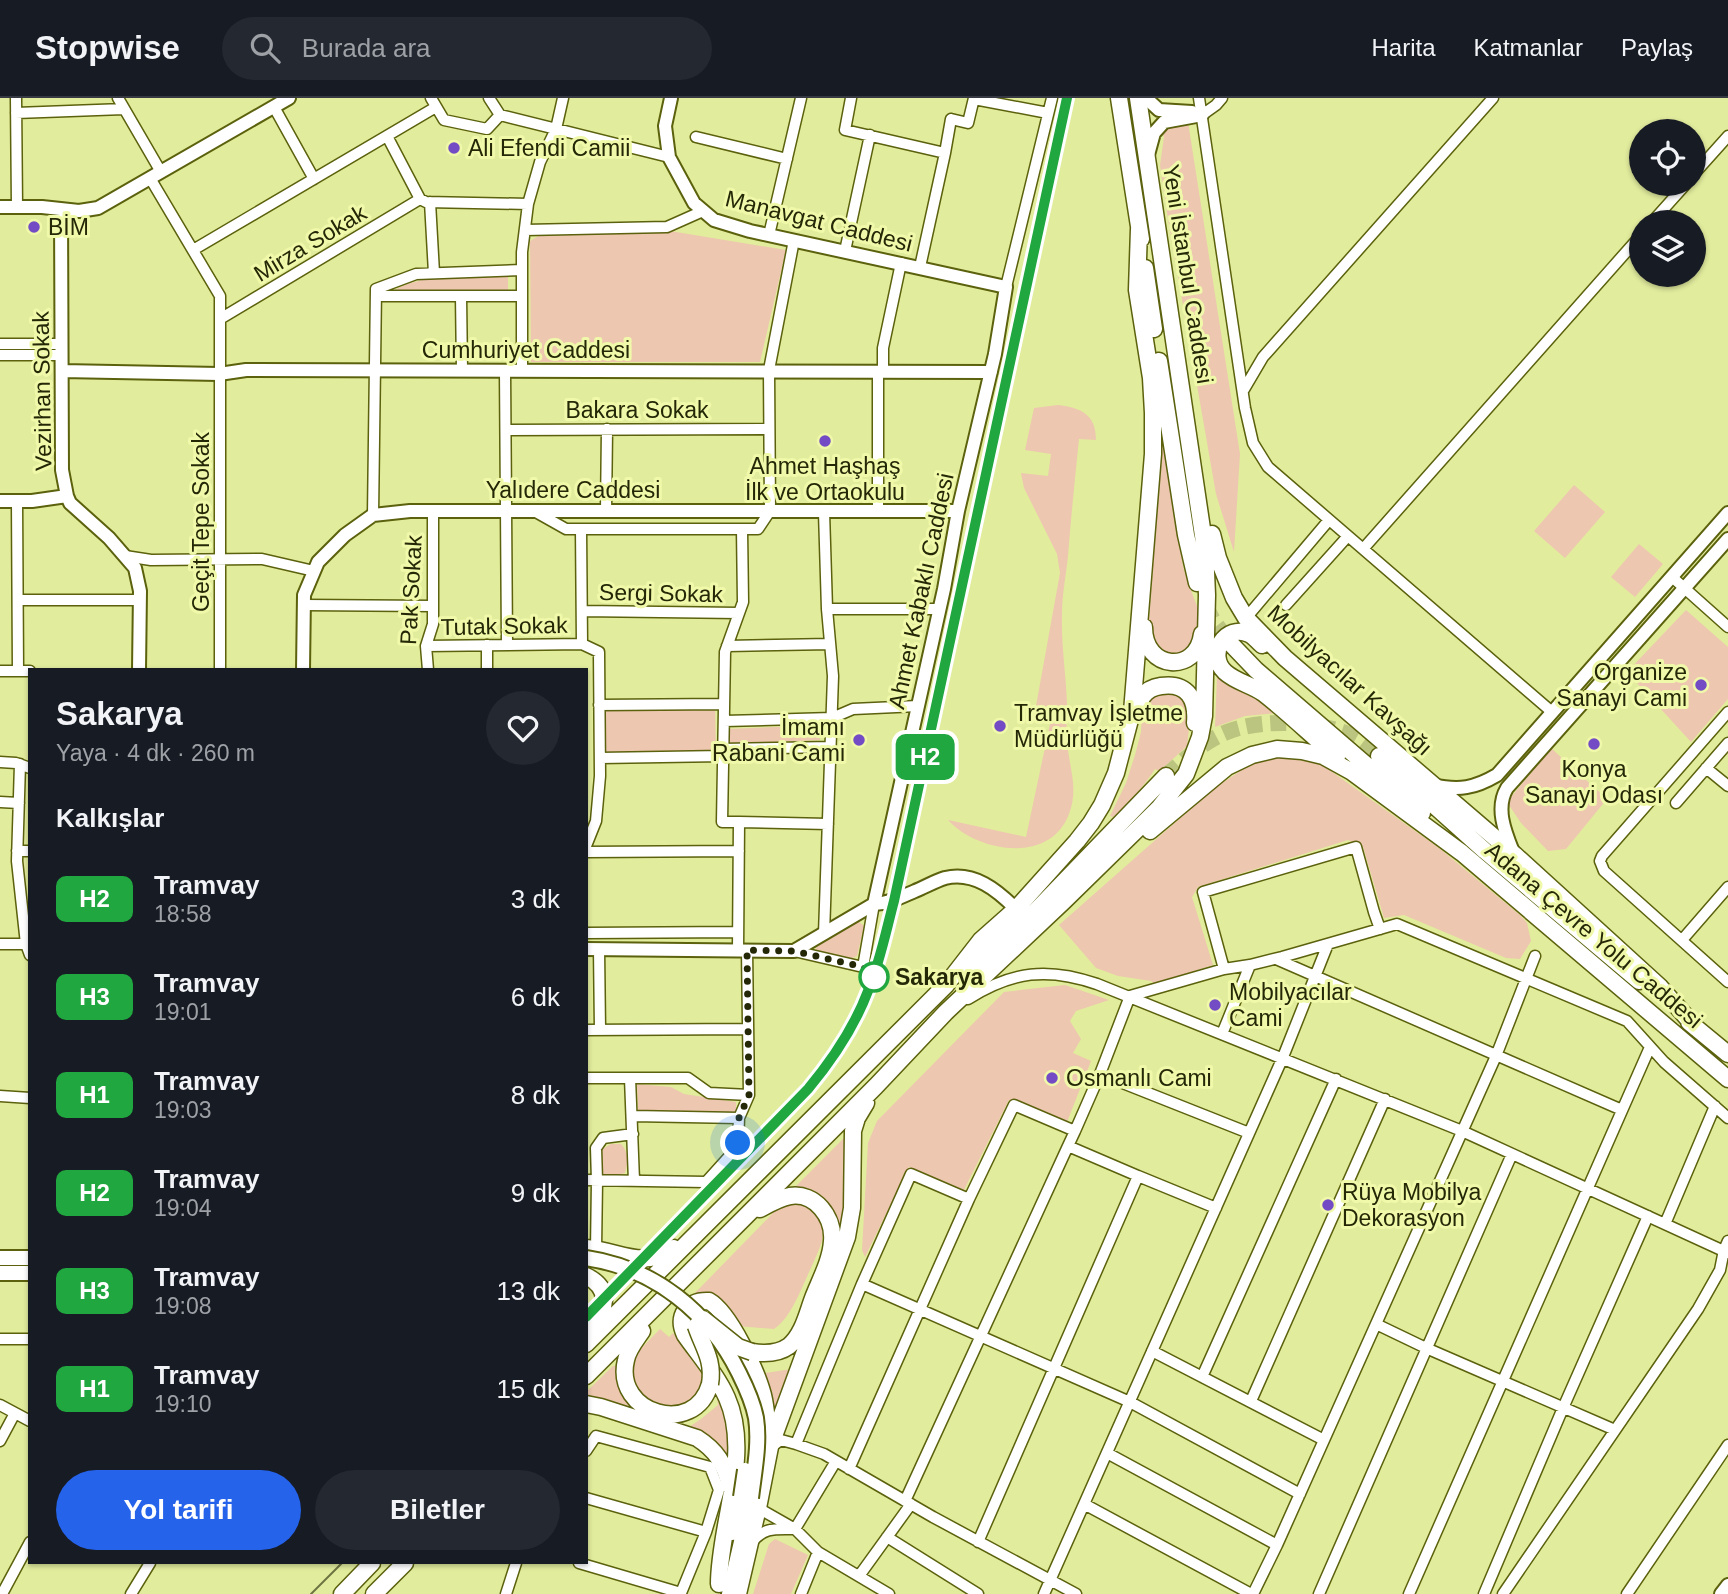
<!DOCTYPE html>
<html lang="tr">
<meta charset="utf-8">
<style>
body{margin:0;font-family:Arial,sans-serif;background:#242831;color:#f1f3f6;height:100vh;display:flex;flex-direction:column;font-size:26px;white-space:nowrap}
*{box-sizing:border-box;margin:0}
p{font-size:23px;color:#9ea1a6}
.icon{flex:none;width:38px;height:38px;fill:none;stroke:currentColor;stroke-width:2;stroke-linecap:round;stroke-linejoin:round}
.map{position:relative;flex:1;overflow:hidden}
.panel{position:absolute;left:28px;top:570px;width:560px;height:896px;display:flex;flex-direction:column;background:#171b24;border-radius:0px;box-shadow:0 2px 5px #0004}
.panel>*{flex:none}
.badge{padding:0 14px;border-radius:10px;font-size:24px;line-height:46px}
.controls{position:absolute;left:1629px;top:21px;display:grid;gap:14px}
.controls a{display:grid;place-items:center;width:77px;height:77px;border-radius:50%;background:#171b24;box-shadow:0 2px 5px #0004;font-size:35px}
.you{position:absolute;width:35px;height:35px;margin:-18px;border:5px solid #fff;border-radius:50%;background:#1a73e8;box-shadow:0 0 0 10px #1a73e833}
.map>.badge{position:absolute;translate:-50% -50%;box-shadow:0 0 0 4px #fff}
h2{padding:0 28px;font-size:26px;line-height:63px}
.round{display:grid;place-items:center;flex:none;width:74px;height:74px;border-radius:37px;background:#242831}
.headline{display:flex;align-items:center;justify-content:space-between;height:119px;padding:0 28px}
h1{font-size:33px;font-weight:800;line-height:52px}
.primary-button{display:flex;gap:14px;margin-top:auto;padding:14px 28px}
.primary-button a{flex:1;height:80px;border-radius:42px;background:#2563eb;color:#fff;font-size:28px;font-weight:800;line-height:80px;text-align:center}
.primary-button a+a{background:#242831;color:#f1f3f6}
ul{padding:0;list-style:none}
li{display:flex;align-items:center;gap:21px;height:98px;padding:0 28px}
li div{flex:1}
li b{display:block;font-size:26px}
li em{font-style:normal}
li .badge{min-width:77px;font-weight:700;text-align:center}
header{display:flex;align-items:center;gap:42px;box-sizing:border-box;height:98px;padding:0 35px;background:#171b24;border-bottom:2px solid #363941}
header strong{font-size:33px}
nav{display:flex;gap:38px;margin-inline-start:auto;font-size:24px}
.search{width:490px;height:63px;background:#242831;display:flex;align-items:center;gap:18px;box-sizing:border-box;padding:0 24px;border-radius:38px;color:#9ea1a6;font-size:26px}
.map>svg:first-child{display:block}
</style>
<header>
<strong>Stopwise</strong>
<div class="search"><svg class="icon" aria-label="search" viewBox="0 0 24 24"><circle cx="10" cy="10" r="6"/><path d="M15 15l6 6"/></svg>Burada ara</div>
<nav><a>Harita</a><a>Katmanlar</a><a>Paylaş</a></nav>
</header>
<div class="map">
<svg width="1728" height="1496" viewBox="0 0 1728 1496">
<rect width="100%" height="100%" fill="#e2ec9d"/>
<!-- green -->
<path fill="#edc7af" d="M1188 24 1240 356 1234 454 1216 396 1168 121 1160 67 1164 39 1160 29Z
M670 133 786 152 760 264H531L530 143 542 136Z
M508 179V194H391C424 173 470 180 508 179Z
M1058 307C1081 310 1096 316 1096 342L1079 341C1075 380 1071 419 1068 458 1066 477 1062 497 1062 516 1061 546 1066 576 1067 606 1068 618 1065 631 1067 643 1069 670 1079 690 1069 716 1050 767 977 754 948 722L1026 739 1053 612 1036 608 1060 475 1057 456 1024 390 1021 375 1048 378 1051 356 1025 352 1034 310Z
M1161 307 1183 468 1187 482 1200 516 1197 534 1190 551 1176 557 1161 555 1148 536 1159 387Z
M1574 387 1605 414 1565 460 1534 433Z
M1639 446 1663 466 1635 499 1611 479Z
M1686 512 1728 549V601L1691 644 1627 574Z
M1217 577 1253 595 1278 615 1245 618 1215 629Z
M1154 594 1182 596 1190 622 1187 648 1160 673 1155 671C1143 689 1129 705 1113 719L1110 718 1126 685 1135 657 1141 634 1142 612Z
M715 609 716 654H603V611Z
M819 627 820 642 728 646 727 631Z
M1551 650 1607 701 1566 751 1548 753 1521 725 1507 704Z
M1277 658 1321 666 1439 750 1520 817 1527 825 1531 843 1520 861 1506 860 1404 817 1384 820 1363 749 1348 742 1198 789 1192 799 1213 867 1155 886 1151 883 1118 878 1096 870 1059 827 1212 692 1249 667Z
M858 823 864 828 857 858 852 860 816 852V849Z
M1065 887 1109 902 1076 913 1070 923 1081 941 1073 955 1091 963 1067 1024 1009 1002 964 1092 909 1069 865 1159 862 1152 868 1045 877 1023 1004 894Z
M637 986 671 989 684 996 736 1004V1015L638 1013Z
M844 1040 847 1042 848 1101 841 1134 837 1120 829 1108 792 1092Z
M611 1046H621C629 1055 628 1064 625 1075L617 1077 601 1076V1052Z
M787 1106C792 1106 798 1105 803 1106 820 1111 826 1131 821 1146 817 1158 811 1169 806 1181 798 1198 790 1220 774 1231L737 1228 693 1197 776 1112Z
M660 1231 669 1239 673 1235 706 1282 703 1291 684 1309 652 1308 632 1285V1260Z
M619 1267 634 1309 633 1312 604 1301 586 1299V1294L613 1268Z
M792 1271 774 1319 765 1275Z
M716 1292 728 1321 730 1363 712 1344 689 1329 701 1321 718 1307Z
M775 1441 808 1457 791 1496H753L769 1446Z"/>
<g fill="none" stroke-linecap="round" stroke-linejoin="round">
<!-- trunk-tunnel -->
<path stroke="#bcc57f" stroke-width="16" stroke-dasharray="16 8" stroke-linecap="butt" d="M1205 507 1214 524 1232 547
M1166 678C1184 662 1204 643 1227 634 1261 620 1326 622 1358 641 1366 646 1372 653 1379 658"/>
<defs>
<path id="minor" d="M16 0 17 109
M118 0 161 74
M431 0 444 22 487 31 500 17
M489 0 500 17 669 59
M851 0 845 32 945 55 920 169
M1199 0 1245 310 1253 345 1268 369 1552 614
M974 1 1048 15
M274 9 314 81
M16 15 124 11
M1202 17 1216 7 1222 0
M387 38 420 101 426 104 528 106
M696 39 787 61
M945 55 951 21 968 25 974 0
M1694 76 1728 38
M150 80 220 198V572
M430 104 434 175
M1652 124 1686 86
M525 132 667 129 703 113
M769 137 801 0
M193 152 436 9
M845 153 870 37
M1006 189 1052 0
M376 198H522
M461 198 462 273
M220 221 420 101
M0 246H61
M0 257H62
M505 273 507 547
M522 273V154L528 106 540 64 556 31 563 0
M878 273V413
M883 273V250L901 165
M1243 293 1263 259 1493 0
M506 332 769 331
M17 403 18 573
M534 413 566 431H758L770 413 769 272 794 142
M606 413 607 331
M824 414 827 511 833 578 824 836
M373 417 376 191 416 176 522 172
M581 431 582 546 599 554 600 678 596 723 586 748
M1363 451 1642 136
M125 458 151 462 262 461 314 473
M1672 479 1728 529
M18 502H140
M304 507 433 508
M1286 507 1348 438
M827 511H940
M582 513 739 515
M1246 520 1329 422
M426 548 582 546
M727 548 830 546
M428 572 426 548 433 526V413
M487 572V547
M0 573H30
M599 607 724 606
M1728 614 1602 758 1600 763 1604 773 1728 884
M724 623 832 620 853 611 918 608
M723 651 831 649
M600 660 723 658
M0 664 16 665 30 670
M20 666 17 763 26 846 30 857
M1706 670 1728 688
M0 704 19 705
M1676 705 1728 645
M739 724 828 726
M17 753H30
M586 754 739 753
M586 835 738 834
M1682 842 1728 789
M0 846H26
M599 851 600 932
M738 852 739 724H722L725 554 743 504 742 431
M794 853 863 869 874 806
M1276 861 1622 1012
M1224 871 1203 794 1356 749 1374 814 1380 831
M1130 898 1224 871 1250 867 1282 859 1397 826 1627 923 1664 964 1728 1020
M968 901C1012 873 1048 869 1097 886L1462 1033 1728 1155
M586 932 748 931
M1222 936 1250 867
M1100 976 1249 1035
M586 980H688L709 995 749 997
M630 980 634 1083
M0 998 30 1000
M633 1018 739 1020 749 997 747 852
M1075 1033 1068 1048 1138 1078
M586 1082 706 1084 734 1053 738 1045 739 1020
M1665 1126 1715 1008
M596 1151 597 1083 596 1050 603 1040 633 1036
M862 1186 1130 1304 1300 1396
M1376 1226 1426 1250 1615 1332
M0 1241H30
M1152 1253 1324 1342
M1202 1279 1336 981
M1251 1303 1385 1001
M0 1307 30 1323
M0 1343 15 1315
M796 1346 862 1186 911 1076 969 1101 1014 1007 1075 1033 1100 976 1130 898
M771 1349 781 1342 796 1346 824 1356 933 1419 1076 1496
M1107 1355 1277 1447
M849 1371 969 1101
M586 1400 706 1434
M905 1403 1068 1048
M1084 1406 1251 1496
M758 1410 795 1431 818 1454 889 1496
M795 1431 836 1363
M887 1439 978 1496
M978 1444 1138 1078 1216 1110
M751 1445C764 1429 775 1431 794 1431
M579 1465 681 1495 706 1434 719 1392 710 1369 596 1338 586 1353
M859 1478 911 1406
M2 1496 30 1444
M131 1496 150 1465
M506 1496 516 1465
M801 1496 818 1454
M1044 1496 1283 959 1328 846
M1253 1496 1277 1447 1496 958 1535 858
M1319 1496 1512 1056
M1409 1496 1650 949
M1484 1496 1563 1310 1648 1118
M1503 1496 1698 1211 1720 1172 1724 1152 1728 1143
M1627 1496 1728 1347"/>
<path id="tertiary" d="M671 0 665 28 669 59 694 105 714 122 750 133 1006 189 995 256 958 413 944 491 874 806
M1146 0 1159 12 1192 14
M1148 57 1154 35 1164 24 1202 17
M0 109H42L79 113 98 110 289 0
M61 111 62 372 67 398 70 405 109 440 135 470 140 493 139 572
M62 273 219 276 246 272 991 274
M0 403H32L67 398
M303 572 304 497 318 464 345 437 373 417 410 413H958
M1433 687C1459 693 1475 690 1497 677L1728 415
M1513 754C1505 734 1495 710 1507 690L1728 441
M586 851 794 853 874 806C890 805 901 799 915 793 925 789 935 783 945 780 974 773 997 792 1016 811
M1721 1496 1728 1487"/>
<path id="secondary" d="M0 1160H30
M0 1175H30
M732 1435 741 1399
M729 1496 751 1400"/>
<path id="trunk" d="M1119 0 1141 141
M1145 170 1154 231
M1159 263 1186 437 1197 485
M1212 436 1218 460 1234 500 1246 520 1285 560 1515 757 1660 889 1696 930
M1144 529C1144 573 1197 576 1202 536
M1232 547 1256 572 1422 715
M1262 547C1258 544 1254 538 1249 536 1226 525 1206 556 1225 574 1236 584 1252 587 1263 595 1289 615 1312 638 1337 659
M1138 614C1139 609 1140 602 1143 598 1147 592 1154 589 1161 588 1188 584 1197 602 1195 625
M1379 658 1485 753 1639 883
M1150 733 1227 669 1252 657 1277 651 1302 653 1323 658 1352 674 1462 755 1728 981
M965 873 1026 823 1166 678
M1689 924 1728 956
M586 1150C621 1153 641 1172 674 1150
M586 1178C613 1191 605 1212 592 1232
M642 1233C636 1242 628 1251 626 1262 613 1316 695 1340 710 1286
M586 1246 946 887 981 842 1016 811 1077 743 1091 725 1102 707 1116 675 1132 614 1153 356V315L1151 280 1137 192 1139 131
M752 1254C765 1256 778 1256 789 1248 803 1236 807 1216 813 1200 820 1182 831 1162 832 1143 834 1119 815 1094 790 1098 779 1100 769 1106 760 1111
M586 1278 876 988 946 914 1064 803 1159 710 1186 676 1200 639 1204 618 1207 497 1205 451 1138 0
M586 1306 601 1309 697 1340C716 1352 725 1366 730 1388
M719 1486C719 1427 752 1356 727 1300 717 1277 699 1257 685 1237 676 1218 687 1202 709 1203 730 1215 757 1274 763 1297 767 1313 767 1330 770 1347
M342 1496 372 1465
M374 1496 405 1465
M738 1496 758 1410 770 1349 847 1139 852 1110 853 1033 857 1020 866 1005"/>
</defs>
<!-- minor casing -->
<use href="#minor" stroke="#5b610c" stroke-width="13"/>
<!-- tertiary casing -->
<use href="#tertiary" stroke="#5b610c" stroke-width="16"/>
<!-- secondary casing -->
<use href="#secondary" stroke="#5b610c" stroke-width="18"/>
<!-- trunk casing -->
<use href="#trunk" stroke="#5b610c" stroke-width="19"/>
<!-- minor -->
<use href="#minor" stroke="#fff" stroke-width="10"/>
<!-- tertiary -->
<use href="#tertiary" stroke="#fff" stroke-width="12"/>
<!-- secondary -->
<use href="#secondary" stroke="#fff" stroke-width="14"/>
<!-- trunk -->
<use href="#trunk" stroke="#fff" stroke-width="16"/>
<!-- tram -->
<path stroke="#6e7441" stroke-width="2" d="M586 1219 808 991C833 961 854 930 868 893 880 864 886 833 894 803L1067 0
M311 1496 342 1465"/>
<defs>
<path id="secondary-bridge" d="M586 1160C654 1170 709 1214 739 1275 746 1289 753 1304 756 1320 760 1346 754 1374 751 1400
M741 1399 745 1372"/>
<path id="trunk-bridge" d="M703 1221 738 1249 752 1254
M696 1228C703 1249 714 1262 710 1286"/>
</defs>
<!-- secondary-bridge casing -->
<use href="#secondary-bridge" stroke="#5b610c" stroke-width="18" stroke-linecap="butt"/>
<!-- trunk-bridge casing -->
<use href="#trunk-bridge" stroke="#5b610c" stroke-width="19" stroke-linecap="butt"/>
<!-- secondary-bridge -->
<use href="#secondary-bridge" stroke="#fff" stroke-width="14"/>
<!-- trunk-bridge -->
<use href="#trunk-bridge" stroke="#fff" stroke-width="16"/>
</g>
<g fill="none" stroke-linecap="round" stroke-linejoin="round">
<defs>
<path id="line" d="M586 1219 808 991C833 961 854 930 868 893 880 864 886 833 894 803L1067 0"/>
</defs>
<!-- line casing -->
<use href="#line" stroke="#fff" stroke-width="16"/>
<!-- line -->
<use href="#line" stroke="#21a73f" stroke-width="10"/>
<!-- walk -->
<path stroke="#252807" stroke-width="7" stroke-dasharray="0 12.6" d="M738 1045 739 1020 749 997 747 852 794 853 863 869 874 879"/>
</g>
<!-- markers -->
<g fill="#734cc5" stroke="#f0f9aa" stroke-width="2.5">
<circle cx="454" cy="50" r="7"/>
<circle cx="34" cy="129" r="7"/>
<circle cx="825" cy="343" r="7"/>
<circle cx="1701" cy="587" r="7"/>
<circle cx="1000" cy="628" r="7"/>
<circle cx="859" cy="642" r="7"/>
<circle cx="1594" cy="646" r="7"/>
<circle cx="1215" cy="907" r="7"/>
<circle cx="1052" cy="980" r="7"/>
<circle cx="1328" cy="1107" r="7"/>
</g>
<circle fill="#fff" stroke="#21a73f" stroke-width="3.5" cx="874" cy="879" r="14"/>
<g text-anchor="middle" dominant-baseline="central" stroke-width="6" stroke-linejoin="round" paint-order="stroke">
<!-- poi labels -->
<g font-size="23" fill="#252807" stroke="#f0f9aa" text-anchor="start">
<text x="468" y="50">Ali Efendi Camii</text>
<text x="48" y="129">BİM</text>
<text x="825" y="368" text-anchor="middle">Ahmet Haşhaş<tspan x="825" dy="26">İlk ve Ortaokulu</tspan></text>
<text x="1687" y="574" text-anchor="end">Organize<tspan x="1687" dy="26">Sanayi Cami</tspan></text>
<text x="1014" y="615">Tramvay İşletme<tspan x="1014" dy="26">Müdürlüğü</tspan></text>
<text x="845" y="629" text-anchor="end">İmamı<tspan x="845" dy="26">Rabani Cami</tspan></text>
<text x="1594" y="671" text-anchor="middle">Konya<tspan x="1594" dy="26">Sanayi Odası</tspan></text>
<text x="1229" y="894">Mobilyacılar<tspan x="1229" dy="26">Cami</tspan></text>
<text x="1066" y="980">Osmanlı Cami</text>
<text x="1342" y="1094">Rüya Mobilya<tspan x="1342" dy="26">Dekorasyon</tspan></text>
</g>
<!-- street labels -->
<g font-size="23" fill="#252807" stroke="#f0f9aa">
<text transform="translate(819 123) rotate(14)">Manavgat Caddesi</text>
<text transform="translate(310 145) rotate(-31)">Mirza Sokak</text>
<text transform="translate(1188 176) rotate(81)">Yeni İstanbul Caddesi</text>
<text x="526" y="252">Cumhuriyet Caddesi</text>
<text transform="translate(42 293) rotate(-91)">Vezirhan Sokak</text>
<text x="637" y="312">Bakara Sokak</text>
<text x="573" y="392">Yalıdere Caddesi</text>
<text transform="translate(201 424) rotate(-90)">Geçit Tepe Sokak</text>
<text transform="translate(411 492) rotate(-87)">Pak Sokak</text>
<text transform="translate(921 493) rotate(-78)">Ahmet Kabaklı Caddesi</text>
<text transform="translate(661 495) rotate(1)">Sergi Sokak</text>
<text transform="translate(504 528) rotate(-1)">Tutak Sokak</text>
<text transform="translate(1350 582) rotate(42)">Mobilyacılar Kavşağı</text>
<text transform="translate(1594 837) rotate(40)">Adana Çevre Yolu Caddesi</text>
</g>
<!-- stop labels -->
<g font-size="23" font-weight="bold" fill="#252807" stroke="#f0f9aa" text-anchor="start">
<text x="895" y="879">Sakarya</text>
</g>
</g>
</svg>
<div class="controls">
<a><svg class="icon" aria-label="locate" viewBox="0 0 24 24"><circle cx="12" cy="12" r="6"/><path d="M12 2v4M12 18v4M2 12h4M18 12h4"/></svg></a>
<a><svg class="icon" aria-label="layers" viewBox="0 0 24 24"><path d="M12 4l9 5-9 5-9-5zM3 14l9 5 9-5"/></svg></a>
</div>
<div class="you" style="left:738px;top:1045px"></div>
<b class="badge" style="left:925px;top:659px;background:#21a73f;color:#fff">H2</b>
<section class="panel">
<div class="headline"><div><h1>Sakarya</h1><p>Yaya · 4 dk · 260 m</p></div><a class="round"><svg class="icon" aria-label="heart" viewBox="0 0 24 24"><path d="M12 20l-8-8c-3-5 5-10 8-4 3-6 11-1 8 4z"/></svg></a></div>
<h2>Kalkışlar</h2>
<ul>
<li><span class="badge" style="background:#21a73f;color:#fff">H2</span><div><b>Tramvay</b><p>18:58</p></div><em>3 dk</em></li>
<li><span class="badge" style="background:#21a73f;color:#fff">H3</span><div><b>Tramvay</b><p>19:01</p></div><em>6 dk</em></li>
<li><span class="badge" style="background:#21a73f;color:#fff">H1</span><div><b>Tramvay</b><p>19:03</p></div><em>8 dk</em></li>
<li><span class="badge" style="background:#21a73f;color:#fff">H2</span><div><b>Tramvay</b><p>19:04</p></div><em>9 dk</em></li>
<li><span class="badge" style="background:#21a73f;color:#fff">H3</span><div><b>Tramvay</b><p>19:08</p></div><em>13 dk</em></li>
<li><span class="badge" style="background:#21a73f;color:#fff">H1</span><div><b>Tramvay</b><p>19:10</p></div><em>15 dk</em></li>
</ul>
<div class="primary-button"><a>Yol tarifi</a><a>Biletler</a></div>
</section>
</div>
